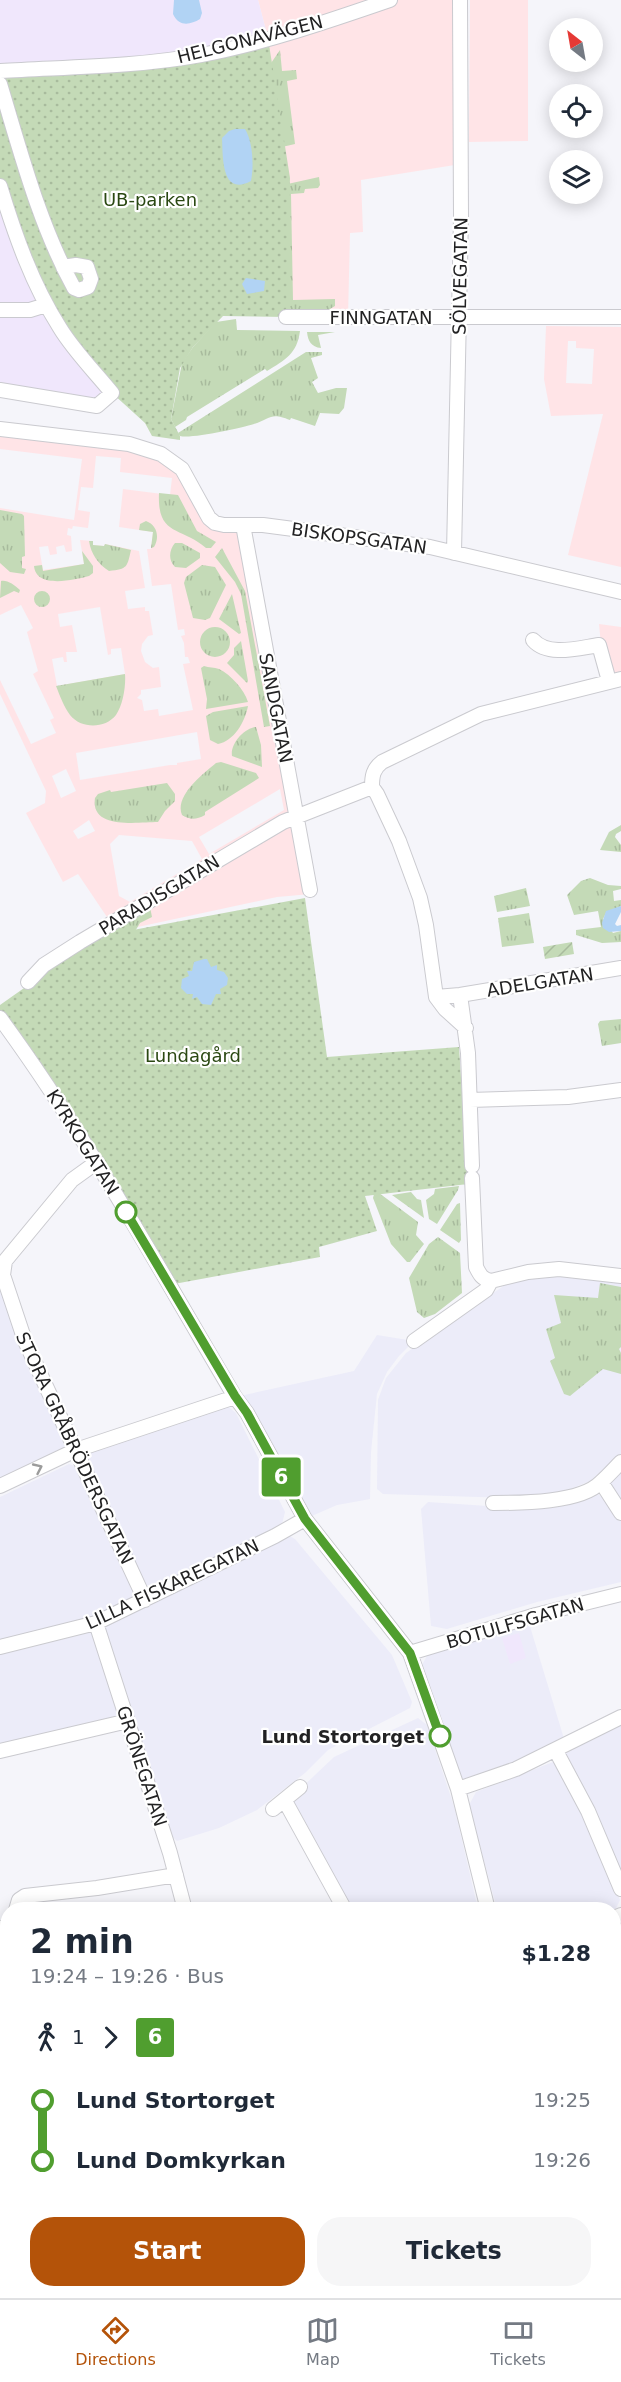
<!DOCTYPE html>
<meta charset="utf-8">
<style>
body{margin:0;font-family:"DejaVu Sans",sans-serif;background:#f6f6f7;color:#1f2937;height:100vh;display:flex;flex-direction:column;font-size:22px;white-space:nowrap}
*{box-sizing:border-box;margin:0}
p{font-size:20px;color:#747a83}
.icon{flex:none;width:33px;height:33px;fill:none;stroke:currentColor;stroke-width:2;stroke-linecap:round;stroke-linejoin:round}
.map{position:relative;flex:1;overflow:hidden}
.panel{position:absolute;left:0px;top:1902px;width:621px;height:396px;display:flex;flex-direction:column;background:#fff;border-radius:24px 24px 0 0;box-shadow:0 3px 15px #0003}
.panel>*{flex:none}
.badge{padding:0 12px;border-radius:4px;font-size:21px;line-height:39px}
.needle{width:39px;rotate:329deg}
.controls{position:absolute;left:549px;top:18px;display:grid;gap:12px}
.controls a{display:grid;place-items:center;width:54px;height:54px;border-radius:50%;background:#fff;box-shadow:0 3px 15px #0003;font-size:30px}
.map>.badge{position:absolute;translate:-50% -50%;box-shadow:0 0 0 3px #fff}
.legs{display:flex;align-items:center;gap:9px;height:66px;padding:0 30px;font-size:20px}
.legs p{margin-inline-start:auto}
.overview{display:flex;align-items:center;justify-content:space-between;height:102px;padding:0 30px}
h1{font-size:33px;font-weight:600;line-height:45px}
.cta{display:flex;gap:12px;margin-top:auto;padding:12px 30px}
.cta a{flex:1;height:69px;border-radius:24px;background:#b45309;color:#fff;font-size:24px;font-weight:600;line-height:69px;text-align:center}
.cta a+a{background:#f6f6f7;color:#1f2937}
ul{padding:0 30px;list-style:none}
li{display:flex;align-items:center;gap:21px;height:60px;font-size:22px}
li i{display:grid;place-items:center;width:9px;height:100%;margin:0 8px;background:currentColor}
li i::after{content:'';width:15px;height:15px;margin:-8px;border:4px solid;border-radius:50%;background:#fff}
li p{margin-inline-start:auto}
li:first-child i{background:linear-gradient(#0000 50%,currentColor 0)}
li:last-child i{background:linear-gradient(currentColor 50%,#0000 0)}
.tab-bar{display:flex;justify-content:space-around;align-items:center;height:84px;border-top:2px solid #e0e1e3;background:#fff;font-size:16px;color:#747a83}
.tab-bar a{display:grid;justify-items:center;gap:3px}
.tab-bar .on{color:#b45309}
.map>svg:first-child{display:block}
</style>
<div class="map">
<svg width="621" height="2298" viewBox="0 0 621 2298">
<defs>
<pattern id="grass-tufts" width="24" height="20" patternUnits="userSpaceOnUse" patternTransform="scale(1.5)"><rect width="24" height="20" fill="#c4dab7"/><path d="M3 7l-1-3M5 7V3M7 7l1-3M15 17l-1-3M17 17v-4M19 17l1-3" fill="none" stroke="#a8bb9d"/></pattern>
<pattern id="park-dots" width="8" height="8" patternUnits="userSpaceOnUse" patternTransform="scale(1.5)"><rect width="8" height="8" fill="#c4dab7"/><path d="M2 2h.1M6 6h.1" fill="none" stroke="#a8bb9d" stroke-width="1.8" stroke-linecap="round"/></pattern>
<pattern id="garden-furrows" width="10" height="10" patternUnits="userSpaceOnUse" patternTransform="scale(1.5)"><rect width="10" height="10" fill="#c4dab7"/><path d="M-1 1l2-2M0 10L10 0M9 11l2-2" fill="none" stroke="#a8bb9d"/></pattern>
</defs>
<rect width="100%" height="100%" fill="#f5f5fa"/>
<!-- built -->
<path fill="#ececf9" d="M559 1274 621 1279V1454L590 1481 565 1491 513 1498 383 1494 377 1489 378 1400 386 1378 406 1353 505 1285 524 1276Z
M0 1284 68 1441 63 1453 0 1482Z
M377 1335 414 1341 399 1356 387 1372 377 1394 371 1452 370 1499 337 1505 305 1519 235 1397 354 1371Z
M225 1404 236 1413 285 1512 282 1524 155 1587 143 1584 84 1458 92 1449Z
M69 1464 75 1466 136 1590 133 1599 82 1624 0 1641V1497Z
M621 1467V1505L607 1487 609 1477Z
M598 1494 607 1501 621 1521V1582L537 1602 447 1629 431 1626 421 1509 428 1502 517 1508Z
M288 1535 295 1539 392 1655 412 1702 410 1708 328 1750 305 1773 257 1810 219 1828 177 1841 169 1834 103 1628Z
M529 1623 565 1742 552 1750 467 1780 459 1777 422 1665 428 1654Z
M90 1629 96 1633 120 1709 116 1718 0 1745V1650Z
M418 1718 427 1725 454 1806 478 1909H352L290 1802 296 1793 334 1757Z
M621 1722V1877L564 1754Z
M553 1762 562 1767 620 1900 614 1912V1910L497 1909 469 1805 476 1792Z
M614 1921H621V2222L614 2225Z"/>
<!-- education -->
<path fill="#ffe4e7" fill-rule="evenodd" d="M258 0H460L461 164 361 180 363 232 350 233 348 317H286L268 38Z
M470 0H528V141L469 142Z
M546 326 621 327V567L568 555 603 414 551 416 544 379ZM568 341H576V348L594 349 592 384 566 383Z
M0 429 167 457 209 518 243 525 311 894 277 897 133 928 111 923 78 874 63 882 26 813 45 803 46 791 0 694V680L31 744 56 733 50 720 54 718 33 674 38 671 27 632 33 628 21 605 0 615V508L74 520 82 459 0 449ZM96 456 121 458 120 472 172 478 170 495 123 489 119 527 153 532 151 549H147L152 586 171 584 178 630 184 629 185 635 181 636 184 643 185 657H188L190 663 183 664 193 710 159 716 158 709 144 711 142 700 137 698 141 694V690L161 687 159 667 153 668 145 662 141 651 142 644 148 636 153 635 149 611H145V607L128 609 125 591 145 588 139 551 105 544 104 546 93 545V541L80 540 84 564 43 570 39 547 48 546 50 555 57 554 56 547 64 545 66 552 72 551 71 536 67 535 68 528 72 529 73 526 88 528 90 512 78 510 81 487 93 488ZM100 607 108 655 111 654V649L121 648 125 674 57 686 52 659 63 657 64 662H67L66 652H77L72 625 60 627 58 614ZM197 732 201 759 177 763V765H170L80 780 76 753ZM66 769 76 791 61 798 52 776ZM280 789 284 810 209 854 199 837ZM89 820 95 831 78 839 73 831ZM119 835 192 841 202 859 130 902 119 896 110 844Z
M599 624 621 627V674L613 676 601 645Z"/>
<!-- medical -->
<path fill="#f0e7fc" d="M0 0H258L268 38 203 55 0 71Z
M0 186 112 393 105 401 0 390Z
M519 1633 526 1658 510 1664 502 1638Z"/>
<!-- grass -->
<path fill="url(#grass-tufts)" d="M280 50 282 71 296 70 297 79 287 81 295 144 282 147 267 69Z
M319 177 320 185 318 188 305 189 304 193 291 194 293 300 335 299V306L330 309 284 310 283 185Z
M236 319 237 330 300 331C297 354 285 360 267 371L265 369 187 417 186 420 175 427 171 419 182 363 193 347 216 322Z
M307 332H335L318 335 321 348C311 347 308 341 307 332Z
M306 352H322V355L311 358 318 378 312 382 318 393 336 388H347L344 408 339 414 320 413 315 426 291 418 290 420C271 412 271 418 254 424 241 428 192 439 180 436L178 433Z
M159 493 178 495 197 531 216 542 211 548H206C181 526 157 537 159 493Z
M0 510 22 514 24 516 25 556 22 557V568L26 569 24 574 10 572 0 563Z
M146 521C157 525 160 537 154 547L151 548 153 532 139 530 140 524Z
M89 541H93V545L104 546 105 544 131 550C127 567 128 569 109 571 98 564 91 554 89 541Z
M175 543H182L200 553V558L186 568 175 567C168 560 169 550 175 543Z
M222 548 245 591 270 726 264 727 241 594 235 582 215 557Z
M82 551 93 566V573L89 576C74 580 36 589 34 566L42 565 43 571 84 564Z
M202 565 215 567 226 585 210 618 205 620 193 618 184 583 186 577Z
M1 581C8 580 14 585 20 590L19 593 14 591 0 598Z
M34 599a8 8 0 1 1 16 0a8 8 0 1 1-16 0Z
M232 594 241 633 239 634 219 619Z
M200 642a15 15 0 1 1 30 0a15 15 0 1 1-30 0Z
M241 641 248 681 247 683 227 663 234 655V648Z
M204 666C209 668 214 667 219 669 231 675 244 689 248 702L206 709 207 699 201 668Z
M125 674C126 686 123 705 116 715 105 729 81 729 70 715 64 707 60 696 56 686Z
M248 706C245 722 234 741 218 744L210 740 206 716 213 712Z
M256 727 261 745 262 767 232 756C230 744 244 728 256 727Z
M221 762 256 773 259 778 205 812V815C196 820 190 820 182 815 174 796 203 774 216 763Z
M167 783 175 794V801L165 811 158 822C138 822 90 830 95 798L98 794 110 790 111 792Z
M621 825V831L616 834 615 837 621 845V852L600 850 609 832Z
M590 878 608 885 621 886V889L613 891 614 901 621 900V906L606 913 603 919 613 933 621 931V942L602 943 576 935V930L601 927 598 911 574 915 567 895 581 881Z
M526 888 530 906 497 912 494 896Z
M150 907 152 917 140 923 134 933 123 922Z
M529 913 534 943 502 947 498 918Z
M621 1019V1043L602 1046 598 1024 600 1021Z
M459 1186 458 1190 437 1224 429 1219 426 1200 434 1194 435 1189Z
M411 1192 417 1199 421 1200 424 1218 392 1195Z
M379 1193 418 1222 416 1235 424 1244 410 1262H407L391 1244 373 1198 374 1194Z
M460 1203 461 1240 459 1243 440 1230 457 1204Z
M438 1237 460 1253 462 1293 435 1314 424 1318 417 1312 409 1278 429 1244Z
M600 1283 621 1287V1347L619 1349 621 1353V1374L603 1369 570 1396 564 1394 550 1361 555 1358 546 1329 561 1323 554 1295 598 1298Z"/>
<!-- park -->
<path fill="url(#park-dots)" d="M268 38 290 178 286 317 223 316 193 347 180 368 171 419 180 436V440L152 436 145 423 112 393 61 330 0 186V71L108 64Z
M305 898 327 1057 459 1047 468 1184 365 1196 377 1231 319 1247 320 1257 174 1284 64 1100 0 1011V1005L122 919 133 930Z
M0 2257 7 2259 8 2290 124 2291 150 2298H0Z"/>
<!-- garden -->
<path fill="url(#garden-furrows)" d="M572 942 574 954 545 959 543 947Z"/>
<!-- water -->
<path fill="#b1d3f4" d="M174 0H199L202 13 200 19C190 25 179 27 173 14Z
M235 129H245C253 142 254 166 251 181 221 197 223 157 222 138L229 131Z
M246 278 265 281 264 291 247 294 242 284Z
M621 906V912L615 924 617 926 621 925V931L609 932 603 928 602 923 606 911Z
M204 959H207L211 967 217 965V970L224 972 228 978 227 985 220 989 221 994H216L211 1005 202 1004 197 997 192 999 193 994H187L181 988 182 979 189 976 187 971H192L194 962Z"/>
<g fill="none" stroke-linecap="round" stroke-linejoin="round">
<defs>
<path id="minor" d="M0 71C66 67 136 67 201 55 265 43 329 21 390 0
M0 84C21 153 39 224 74 288L79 290 88 287 91 279 87 267 76 265 63 267
M0 186C15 235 32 284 60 328 74 351 95 372 112 393L97 406 0 390
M0 310H30L46 305
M286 317H621
M0 429 129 444 161 454 182 469 209 518 215 523 224 525H263L430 547 621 592
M243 525 310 890
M454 553 461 217 460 0
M533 640C548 657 578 648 599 645L609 681
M372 787C372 776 373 769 382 762L481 714 621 679
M372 787 377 794 399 841 420 898 426 925 436 997 445 1009 466 1028
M28 982 44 965 80 942 283 822 372 787
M460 995 468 1053 472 1166
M436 997 460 995 621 968
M0 1018C88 1138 159 1269 235 1397L247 1413 305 1519 410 1653 458 1789 488 1910
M470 1100 568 1097 621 1090
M97 1162 72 1180 5 1261 3 1275 25 1341 145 1600
M472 1178 476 1267C480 1275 482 1279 491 1281
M491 1281 528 1272 559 1269 621 1276
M414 1341 486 1290 491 1281
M601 1482 621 1513
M0 1486 76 1450 235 1397
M493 1503C521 1503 581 1503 601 1482 608 1476 614 1469 621 1462
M96 1623 170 1853 185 1910
M0 1647 96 1623 275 1536 305 1519
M410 1653 536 1615 621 1594
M0 1751 128 1721
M556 1751 588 1811 621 1889
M458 1789 516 1769 621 1717
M285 1801 345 1910
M273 1809 300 1787
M16 1910 19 1900 25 1896 97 1888 176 1875
M614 1918 621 1915
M0 1928H8
M0 2008 8 1957
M614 2233 621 2231
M0 2249 8 2252
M150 2290 176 2298
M284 2290 286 2298
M540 2290 541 2298
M336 2298 379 2290"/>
</defs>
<!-- minor casing -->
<use href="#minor" stroke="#cacacf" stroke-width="16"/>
<!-- minor -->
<use href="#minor" stroke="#fff" stroke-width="14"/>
</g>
<!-- one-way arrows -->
<defs><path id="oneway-chevron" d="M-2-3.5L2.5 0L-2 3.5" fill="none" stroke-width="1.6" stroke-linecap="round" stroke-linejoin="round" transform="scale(1.5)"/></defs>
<use stroke="#9c9c9c" href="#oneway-chevron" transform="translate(38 1468) rotate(-25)"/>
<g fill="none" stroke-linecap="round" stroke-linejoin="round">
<defs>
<path id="line-1" d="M126 1212 235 1396 247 1413 305 1519 410 1653 440 1736"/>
</defs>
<!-- line-1 casing -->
<use href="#line-1" stroke="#fff" stroke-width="14"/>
<!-- line-1 -->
<use href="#line-1" stroke="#509e2f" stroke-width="9"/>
</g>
<!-- markers -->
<g fill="#fff" stroke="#509e2f" stroke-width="3">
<circle cx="126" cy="1212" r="10"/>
<circle cx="440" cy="1736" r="10"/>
</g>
<g text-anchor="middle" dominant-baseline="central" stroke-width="4.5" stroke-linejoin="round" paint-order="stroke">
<!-- street labels -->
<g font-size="18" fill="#222223" stroke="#fff">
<text transform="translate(250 39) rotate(-14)">HELGONAVÄGEN</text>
<text transform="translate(460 276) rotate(-89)">SÖLVEGATAN</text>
<text x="381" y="317">FINNGATAN</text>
<text transform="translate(359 538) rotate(8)">BISKOPSGATAN</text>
<text transform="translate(276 708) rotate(79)">SANDGATAN</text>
<text transform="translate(159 895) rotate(-31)">PARADISGATAN</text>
<text transform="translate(540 982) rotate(-9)">ADELGATAN</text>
<text transform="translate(83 1142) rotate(58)">KYRKOGATAN</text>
<text transform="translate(75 1448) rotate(65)">STORA GRÅBRÖDERSGATAN</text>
<text transform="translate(172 1584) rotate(-25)">LILLA FISKAREGATAN</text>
<text transform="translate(515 1623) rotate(-16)">BOTULFSGATAN</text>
<text transform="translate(142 1766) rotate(72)">GRÖNEGATAN</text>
</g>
<!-- park labels -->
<g font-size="18" fill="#2a4812" stroke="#fff">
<text x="150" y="199">UB-parken</text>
<text x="193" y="1055">Lundagård</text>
</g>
<!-- stop labels -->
<g font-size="18" font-weight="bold" fill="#222223" stroke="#fff" text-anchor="end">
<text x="424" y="1736">Lund Stortorget</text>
</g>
</g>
</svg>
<div class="controls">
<a><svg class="needle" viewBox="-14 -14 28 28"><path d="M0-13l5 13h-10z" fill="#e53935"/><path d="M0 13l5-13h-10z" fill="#747a83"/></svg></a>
<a><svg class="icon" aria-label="locate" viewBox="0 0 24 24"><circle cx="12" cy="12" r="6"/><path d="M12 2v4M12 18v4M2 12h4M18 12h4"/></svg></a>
<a><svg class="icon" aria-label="layers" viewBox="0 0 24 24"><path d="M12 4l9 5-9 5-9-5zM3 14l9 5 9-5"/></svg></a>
</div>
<b class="badge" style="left:281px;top:1477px;background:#509e2f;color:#fff">6</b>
<section class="panel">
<div class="overview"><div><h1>2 min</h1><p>19:24 – 19:26 · Bus</p></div><b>$1.28</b></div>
<div class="legs"><svg class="icon" aria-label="walk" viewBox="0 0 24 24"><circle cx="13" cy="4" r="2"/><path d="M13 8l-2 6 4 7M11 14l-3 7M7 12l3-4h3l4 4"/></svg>1<svg class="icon" aria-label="forward" viewBox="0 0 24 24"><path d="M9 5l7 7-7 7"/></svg><b class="badge" style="background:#509e2f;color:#fff">6</b></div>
<ul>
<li><i style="color:#509e2f"></i><b>Lund Stortorget</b><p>19:25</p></li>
<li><i style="color:#509e2f"></i><b>Lund Domkyrkan</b><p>19:26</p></li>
</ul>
<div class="cta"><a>Start</a><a>Tickets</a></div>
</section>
</div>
<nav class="tab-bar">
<a class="on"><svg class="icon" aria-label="directions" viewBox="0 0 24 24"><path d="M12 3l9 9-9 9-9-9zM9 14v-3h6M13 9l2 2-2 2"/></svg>Directions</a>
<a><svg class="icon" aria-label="map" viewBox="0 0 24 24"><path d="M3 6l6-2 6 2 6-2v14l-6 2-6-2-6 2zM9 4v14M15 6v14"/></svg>Map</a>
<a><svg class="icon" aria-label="tickets" viewBox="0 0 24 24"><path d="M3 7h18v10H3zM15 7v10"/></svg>Tickets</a>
</nav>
